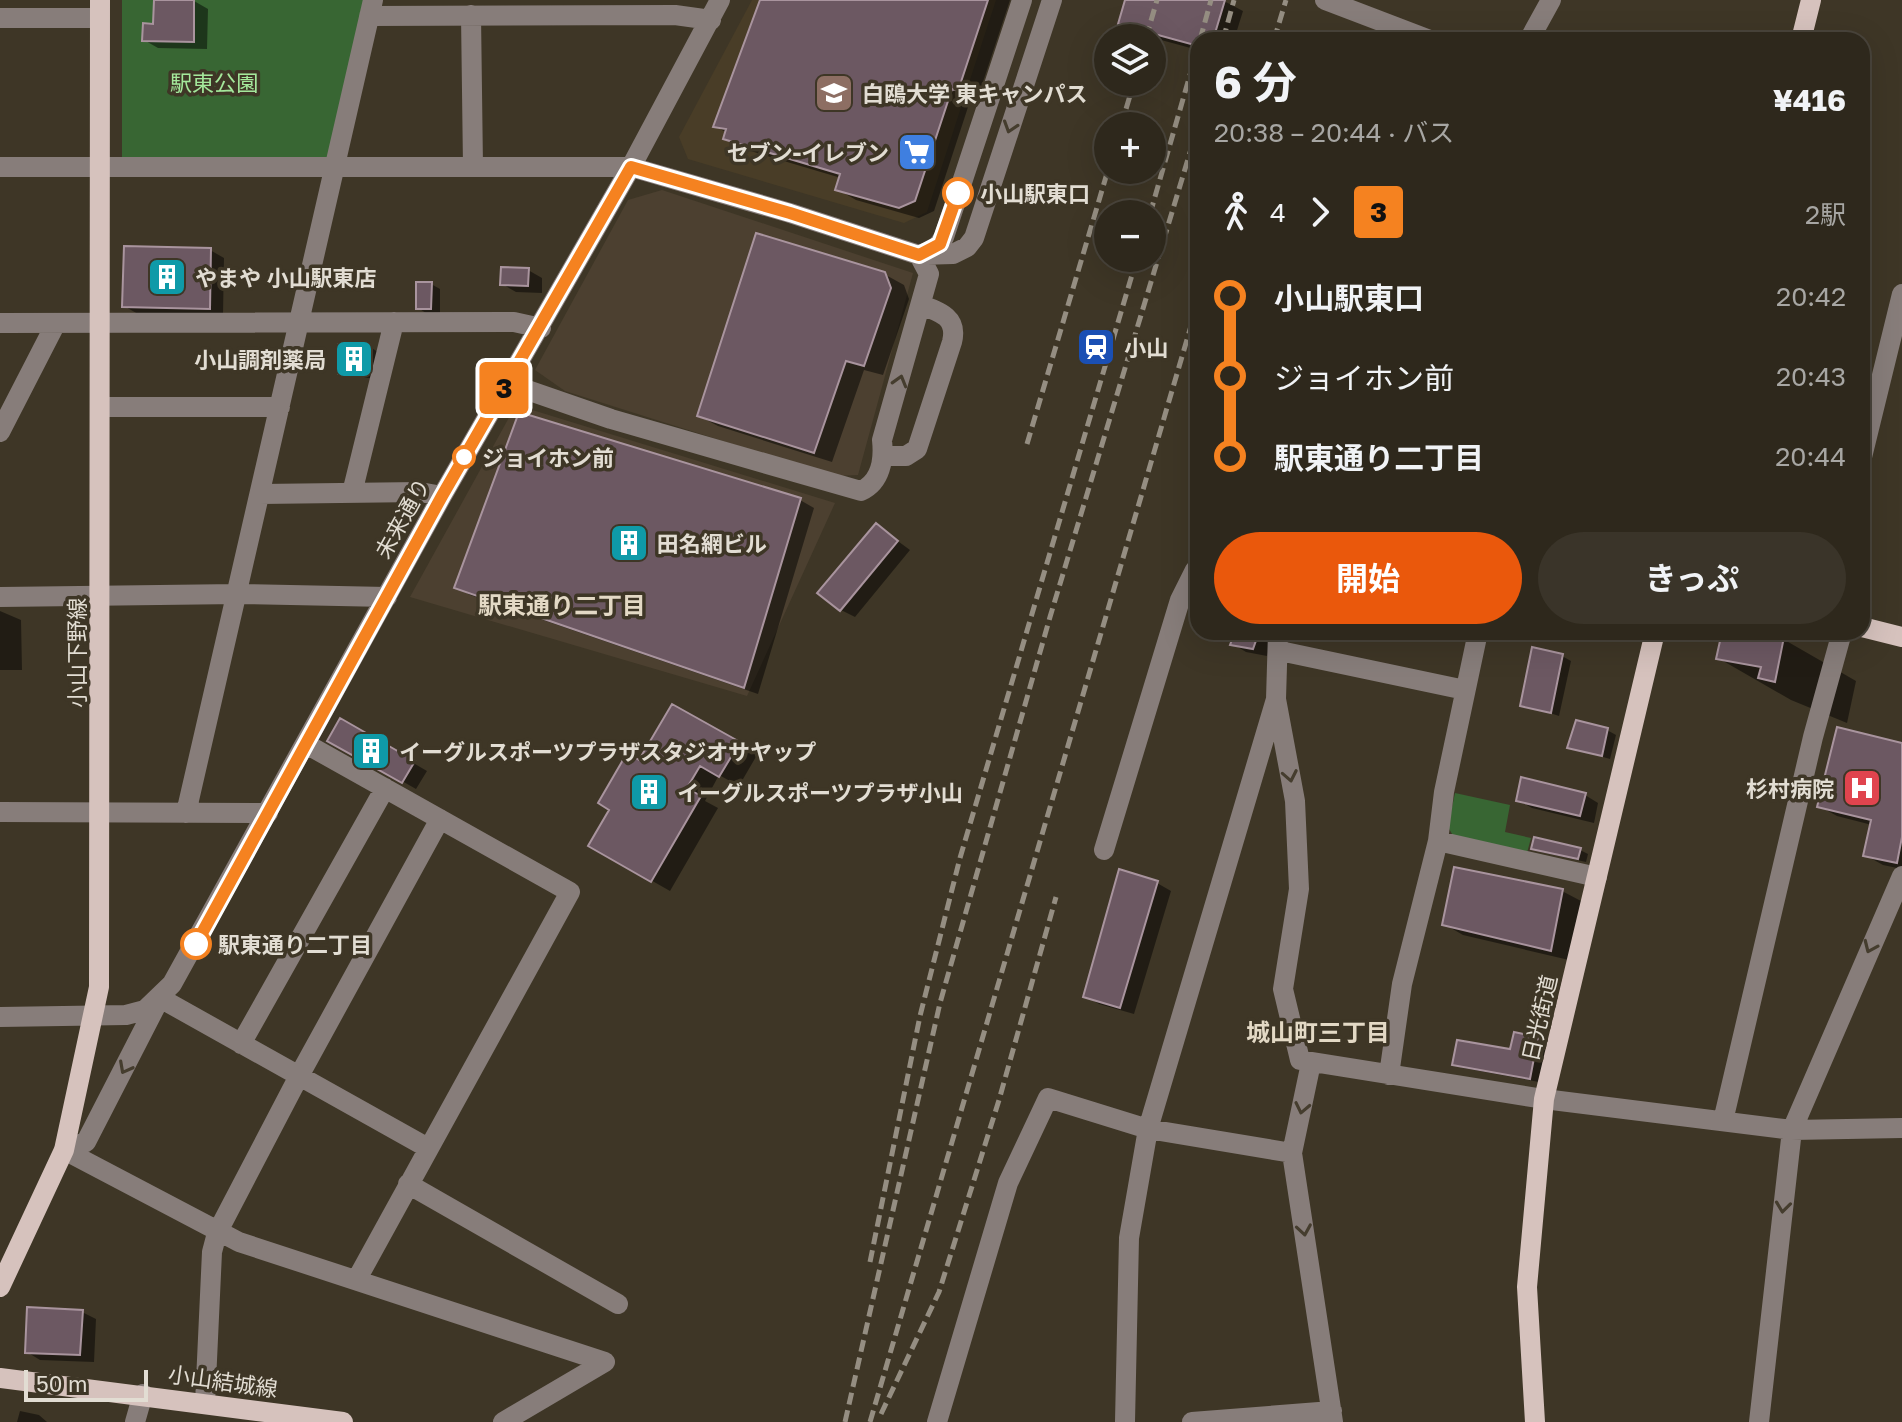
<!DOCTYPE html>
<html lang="ja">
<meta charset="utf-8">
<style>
body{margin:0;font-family:"Golos Text","Noto Sans JP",sans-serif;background:#3a3429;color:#f1f3f6;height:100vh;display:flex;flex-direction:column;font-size:30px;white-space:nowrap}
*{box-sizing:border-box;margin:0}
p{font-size:26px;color:#a7a6a3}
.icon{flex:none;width:44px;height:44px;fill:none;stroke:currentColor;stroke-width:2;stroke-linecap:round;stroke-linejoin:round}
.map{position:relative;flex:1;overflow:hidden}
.panel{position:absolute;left:1190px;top:32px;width:680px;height:608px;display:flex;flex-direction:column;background:#2e281c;border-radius:24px;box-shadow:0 8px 32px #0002,0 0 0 2px #49443b}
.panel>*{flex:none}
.badge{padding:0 16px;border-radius:6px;font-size:28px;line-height:52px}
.tools{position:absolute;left:1094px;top:24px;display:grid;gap:16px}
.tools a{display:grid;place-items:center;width:72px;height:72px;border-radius:50%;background:#2e281c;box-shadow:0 8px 32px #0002,0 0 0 2px #49443b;font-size:40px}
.scale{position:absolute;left:24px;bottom:20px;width:124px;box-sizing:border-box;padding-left:8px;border:4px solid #e2ddd3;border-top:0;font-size:22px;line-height:28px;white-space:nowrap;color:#e2ddd3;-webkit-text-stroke:6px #3e3626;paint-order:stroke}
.map>.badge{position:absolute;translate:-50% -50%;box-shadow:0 0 0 4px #fff}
.legs{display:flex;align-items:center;gap:12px;height:88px;padding:0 24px;font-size:26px}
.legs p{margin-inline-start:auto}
.head{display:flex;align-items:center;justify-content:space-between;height:136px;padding:0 24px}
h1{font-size:44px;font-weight:700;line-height:60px}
.primary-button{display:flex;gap:16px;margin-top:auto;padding:16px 24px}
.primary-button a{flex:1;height:92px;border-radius:48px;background:#ea580c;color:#fff;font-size:32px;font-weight:700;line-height:92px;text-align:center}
.primary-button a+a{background:#3a3429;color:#f1f3f6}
ul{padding:0 24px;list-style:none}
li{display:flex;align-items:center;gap:28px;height:80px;font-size:30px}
li i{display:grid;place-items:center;width:12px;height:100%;margin:0 10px;background:currentColor}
li i::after{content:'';width:20px;height:20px;margin:-10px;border:6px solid;border-radius:50%;background:#2e281c}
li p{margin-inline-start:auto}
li:first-child i{background:linear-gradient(#0000 50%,currentColor 0)}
li:last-child i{background:linear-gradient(currentColor 50%,#0000 0)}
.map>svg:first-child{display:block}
</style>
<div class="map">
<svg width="1902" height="1422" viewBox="0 0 1902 1422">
<rect width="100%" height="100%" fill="#3e3626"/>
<!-- commercial -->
<path fill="#4c4030" d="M662 190 913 273 858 475 834 476 565 391 535 370 628 200Z
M516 405 835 503 747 696 410 597Z"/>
<!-- built -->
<path fill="#493d27" d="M752 0H996L927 212 904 223 688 159 679 137Z"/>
<!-- green -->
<path fill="#386633" d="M122 0H365L327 161 122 165Z
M1455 793 1510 805 1505 832 1531 838 1527 853 1455 839 1448 827Z"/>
<!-- shadow -->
<path fill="#0007" d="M762 0H1010L977 100 971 98 934 211 919 218 856 200 837 189 841 178 744 149 725 138 727 133 715 126Z
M1127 0H1222L1243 11 1234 40H1198V50L1139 34 1120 23Z
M194 1 208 9 207 49 158 48 144 40 155 26Z
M210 250 224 258 223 315 138 314 124 306Z
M528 270 542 278V293L516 292 502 284Z
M884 274 904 285 909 299 883 375 864 370 832 462 718 426 699 416Z
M431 284 440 289V313H426L418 308Z
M370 347 378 352 376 378H348L340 373Z
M800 500 814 508 758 694 470 595 456 587Z
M876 525 910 550 855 617 841 610Z
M0 611 21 620 22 670H0Z
M1221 632H1264L1270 646 1267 656 1246 652 1233 644 1236 636Z
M1724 632H1757L1783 639 1856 681 1847 723 1791 700 1718 658Z
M1562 656 1571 661 1559 716 1523 704Z
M672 706 757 755 739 786 719 775 705 801 718 808 670 891 591 846Z
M341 721 427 771 416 789 330 740Z
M1607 730 1616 735 1610 759 1569 747Z
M1902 745V869L1883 865 1865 855 1872 825 1837 816 1819 806Z
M1585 795 1598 803 1594 823 1532 808 1518 800Z
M1535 840 1580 850 1588 854 1586 862 1541 852 1534 848Z
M1157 883 1171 891 1134 1014 1099 1004 1085 996Z
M1562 891 1581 901 1569 960 1463 935 1444 924Z
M1537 1039 1546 1044 1539 1082 1463 1068 1454 1064 1512 1052Z
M82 1312 96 1319 94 1362 40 1360 27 1352Z
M20 1411 39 1415 47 1422H17Z"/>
<!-- building -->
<path fill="#6c5862" stroke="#a9949e" stroke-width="2" d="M154 0H194V42L142 41 143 23 153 24Z
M760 0H988L958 91 952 89 915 201 899 208 835 190 840 174 723 139 726 129 713 127Z
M1125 0H1225L1213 40H1198V46L1118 24Z
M756 233 885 272 891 288 864 366 846 361 814 453 697 416Z
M124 246 211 248 210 309 122 307Z
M501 267 529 268 528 286 500 285Z
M416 282H432L431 309H416Z
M338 344 370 345 368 374H338Z
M519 412 801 498 744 688 454 588Z
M876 523 898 541 840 611 817 593Z
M1235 632H1259L1253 649 1230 645Z
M1722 632H1765L1784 637 1775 682 1758 678 1761 667 1716 659Z
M1532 647 1563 654 1551 713 1520 706Z
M672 704 740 742 719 777 700 766 687 788 701 796 651 882 588 846 609 810 598 803 627 753 639 760Z
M340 718 415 761 402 783 327 741Z
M1576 720 1608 728 1602 756 1567 748Z
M1837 727 1902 743V837L1897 863 1863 856 1871 820 1817 807Z
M1521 777 1586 793 1580 816 1516 801Z
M1534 837 1581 848 1578 859 1531 849Z
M1454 867 1563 889 1551 951 1442 925Z
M1119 869 1158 881 1120 1008 1083 997Z
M1514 1032 1538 1037 1530 1079 1452 1065 1457 1040 1510 1049Z
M27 1307 83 1310 80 1355 25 1353Z"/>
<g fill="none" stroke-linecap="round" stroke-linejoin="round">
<!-- minor -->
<path stroke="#877d7a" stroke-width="20" d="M1325 0 1430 40
M471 15 473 167
M369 16 675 15 711 20
M0 18H99
M1529 40 1551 0
M0 167H631L790 213 919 255 953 254 967 247 974 238 1052 0
M921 254 935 250 944 237 1022 0
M0 323 514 322 541 328
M507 383 611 419 861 491C881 482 884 459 882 440L929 274 919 255
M100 407H280
M0 432 56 323
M884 456H906L917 449 952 342C958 318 941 312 921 305
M1862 457 1902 294
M352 493 394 322
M261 494 420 492 442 496
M0 597 238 594 387 597
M1280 651 1465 690
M1276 699 1295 801 1299 889 1283 989 1300 1060 1544 1099 1792 1130 1902 1128
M306 744 570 892 357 1279
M0 812 268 813
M186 813 373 0
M1438 841 1597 877
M1104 850 1180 600 1195 570
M0 1017 126 1015 145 1010 172 984 442 496 631 167 720 0
M241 1044 385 788
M1311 1063 1292 1153 1333 1422
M1389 1075 1402 984 1438 841 1444 792 1478 632
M1723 1121 1813 737 1842 632
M64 1150 239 1242 605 1362 503 1422
M64 1150 86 1142 160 998 428 1148
M408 1184 618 1304
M205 1403 212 1252 217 1233 299 1076 440 819
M135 1422 143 1394
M937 1422 1008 1183 1048 1098 1148 1129 1292 1153
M1125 1422 1129 1238 1148 1129 1276 699 1278 632
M1192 1422 1332 1411
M1759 1422 1792 1130 1902 876"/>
<!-- major -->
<path stroke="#d6c2bd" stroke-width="20" d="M1801 40 1811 0
M1862 627 1902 637
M0 1287 64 1150 99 987 100 0
M0 1378 343 1422
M1535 1422 1527 1287 1544 1099 1655 632"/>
<!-- rail -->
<path stroke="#958e82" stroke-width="5" stroke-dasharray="12 6" stroke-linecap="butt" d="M1146 38 1157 0
M1200 40 1211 0
M1223 40 1234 0
M1274 40 1286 0
M1121 126 1134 82
M1150 214 1198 47
M1027 444 1108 170
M870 1262 920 1016 960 858 1137 258
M881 1414 939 1292 999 1100 1056 897
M845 1422 940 1003 1050 617 1198 126
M870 1422 1198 302"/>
</g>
<!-- one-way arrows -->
<defs><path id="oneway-chevron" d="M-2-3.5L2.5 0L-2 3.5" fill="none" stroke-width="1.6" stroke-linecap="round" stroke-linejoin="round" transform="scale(2)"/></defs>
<g stroke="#453d2e">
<use href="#oneway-chevron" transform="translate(1010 127) rotate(108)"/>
<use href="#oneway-chevron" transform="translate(900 381) rotate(-74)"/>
<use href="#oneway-chevron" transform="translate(1290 776) rotate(79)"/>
<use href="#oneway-chevron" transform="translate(1870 947) rotate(114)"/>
<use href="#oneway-chevron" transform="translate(125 1068) rotate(118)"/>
<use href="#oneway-chevron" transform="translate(1302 1108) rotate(102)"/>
<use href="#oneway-chevron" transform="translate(1783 1207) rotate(97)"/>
<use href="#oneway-chevron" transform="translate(1304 1230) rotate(81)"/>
</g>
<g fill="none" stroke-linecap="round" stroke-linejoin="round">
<defs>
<path id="line-1" d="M196 944 442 496 631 167 790 213 919 255 940 244 958 193"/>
</defs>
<!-- line-1 casing -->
<use href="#line-1" stroke="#fff" stroke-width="18"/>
<!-- line-1 -->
<use href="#line-1" stroke="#f58220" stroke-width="12"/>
</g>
<!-- icons -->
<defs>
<symbol id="university-square" viewBox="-11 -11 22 22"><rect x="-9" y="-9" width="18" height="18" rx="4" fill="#8d6e63" stroke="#3e3626"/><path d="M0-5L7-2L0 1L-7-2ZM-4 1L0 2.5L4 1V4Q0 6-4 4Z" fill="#fff"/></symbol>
<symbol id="supermarket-square" viewBox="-11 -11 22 22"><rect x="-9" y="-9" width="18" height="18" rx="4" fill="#3f7fe0" stroke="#3e3626"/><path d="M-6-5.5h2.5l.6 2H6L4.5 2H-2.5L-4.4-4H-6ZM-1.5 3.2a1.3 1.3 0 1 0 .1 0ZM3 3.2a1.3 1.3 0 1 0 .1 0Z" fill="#fff"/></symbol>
<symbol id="building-square" viewBox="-11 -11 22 22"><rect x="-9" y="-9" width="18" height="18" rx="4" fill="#0f9aa8" stroke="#3e3626"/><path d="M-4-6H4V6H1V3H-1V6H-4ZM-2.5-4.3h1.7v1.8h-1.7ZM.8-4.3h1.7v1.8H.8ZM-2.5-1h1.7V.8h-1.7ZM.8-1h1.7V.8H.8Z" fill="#fff"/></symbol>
<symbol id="station-square" viewBox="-11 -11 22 22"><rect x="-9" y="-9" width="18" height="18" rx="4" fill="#1a4fb4" stroke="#3e3626"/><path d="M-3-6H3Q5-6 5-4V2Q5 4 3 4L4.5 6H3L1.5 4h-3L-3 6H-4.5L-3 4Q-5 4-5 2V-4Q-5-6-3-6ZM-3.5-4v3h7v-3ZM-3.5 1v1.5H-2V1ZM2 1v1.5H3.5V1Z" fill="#fff"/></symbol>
<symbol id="hospital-square" viewBox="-11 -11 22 22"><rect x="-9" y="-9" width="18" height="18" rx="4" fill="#e0444e" stroke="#3e3626"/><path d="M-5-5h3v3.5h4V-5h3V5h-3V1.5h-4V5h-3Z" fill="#fff"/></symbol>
</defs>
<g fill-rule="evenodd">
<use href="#university-square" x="812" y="71" width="44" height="44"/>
<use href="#supermarket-square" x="895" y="130" width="44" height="44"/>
<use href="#building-square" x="145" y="255" width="44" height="44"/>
<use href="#station-square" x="1074" y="325" width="44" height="44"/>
<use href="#building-square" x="332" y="337" width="44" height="44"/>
<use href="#building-square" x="607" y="521" width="44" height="44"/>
<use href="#building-square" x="349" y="729" width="44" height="44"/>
<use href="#hospital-square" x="1840" y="766" width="44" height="44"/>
<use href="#building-square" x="627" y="770" width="44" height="44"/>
</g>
<!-- markers -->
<g fill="#fff" stroke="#f58220" stroke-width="4">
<circle cx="958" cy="193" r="14"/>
<circle cx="464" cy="457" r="10"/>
<circle cx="196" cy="944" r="14"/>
</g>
<g text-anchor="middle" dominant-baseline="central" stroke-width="7" stroke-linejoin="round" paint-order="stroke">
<!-- park labels -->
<g font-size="22" fill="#a4e89b" stroke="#3e3626">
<text x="214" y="82">駅東公園</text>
</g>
<!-- poi labels -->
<g font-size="22" font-weight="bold" fill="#e2ddd3" stroke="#3e3626" text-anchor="start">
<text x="862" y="93">白鴎大学 東キャンパス</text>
<text x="889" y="152" text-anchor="end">セブン-イレブン</text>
<text x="195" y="277">やまや 小山駅東店</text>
<text x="1124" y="347">小山</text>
<text x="326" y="359" text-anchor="end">小山調剤薬局</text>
<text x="657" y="543">田名網ビル</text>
<text x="399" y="751">イーグルスポーツプラザスタジオサヤップ</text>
<text x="1834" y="788" text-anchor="end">杉村病院</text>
<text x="677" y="792">イーグルスポーツプラザ小山</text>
</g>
<!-- stop labels -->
<g font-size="22" font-weight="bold" fill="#e2ddd3" stroke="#3e3626" text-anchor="start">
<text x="980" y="193">小山駅東口</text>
<text x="482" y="457">ジョイホン前</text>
<text x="218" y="944">駅東通り二丁目</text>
</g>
<!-- street labels -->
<g font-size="22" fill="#e2ddd3" stroke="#3e3626">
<text transform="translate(402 518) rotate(-61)">未来通り</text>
<text transform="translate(76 653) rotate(-90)">小山下野線</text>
<text transform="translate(1539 1018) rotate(-77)">日光街道</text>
<text transform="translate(223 1381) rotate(8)">小山結城線</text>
</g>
<!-- neighbourhood labels -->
<g font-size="24" font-weight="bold" fill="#e3d9c5" stroke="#3e3626">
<text x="562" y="604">駅東通り二丁目</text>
<text x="1318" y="1031">城山町三丁目</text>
</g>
</g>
</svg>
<div class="tools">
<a><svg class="icon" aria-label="layers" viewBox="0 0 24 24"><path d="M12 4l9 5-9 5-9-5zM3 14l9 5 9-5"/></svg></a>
<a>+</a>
<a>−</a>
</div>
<div class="scale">50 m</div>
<b class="badge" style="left:504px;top:388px;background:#f58220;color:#111">3</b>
<section class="panel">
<div class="head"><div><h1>6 分</h1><p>20:38 – 20:44 · バス</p></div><b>¥416</b></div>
<div class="legs"><svg class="icon" aria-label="walk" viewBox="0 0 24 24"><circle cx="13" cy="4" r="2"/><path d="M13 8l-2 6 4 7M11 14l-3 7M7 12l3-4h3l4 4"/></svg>4<svg class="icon" aria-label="forward" viewBox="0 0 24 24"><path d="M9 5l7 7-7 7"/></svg><b class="badge" style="background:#f58220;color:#111">3</b><p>2駅</p></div>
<ul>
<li><i style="color:#f58220"></i><b>小山駅東口</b><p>20:42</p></li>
<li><i style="color:#f58220"></i><span>ジョイホン前</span><p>20:43</p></li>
<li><i style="color:#f58220"></i><b>駅東通り二丁目</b><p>20:44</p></li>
</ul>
<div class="primary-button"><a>開始</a><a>きっぷ</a></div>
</section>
</div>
